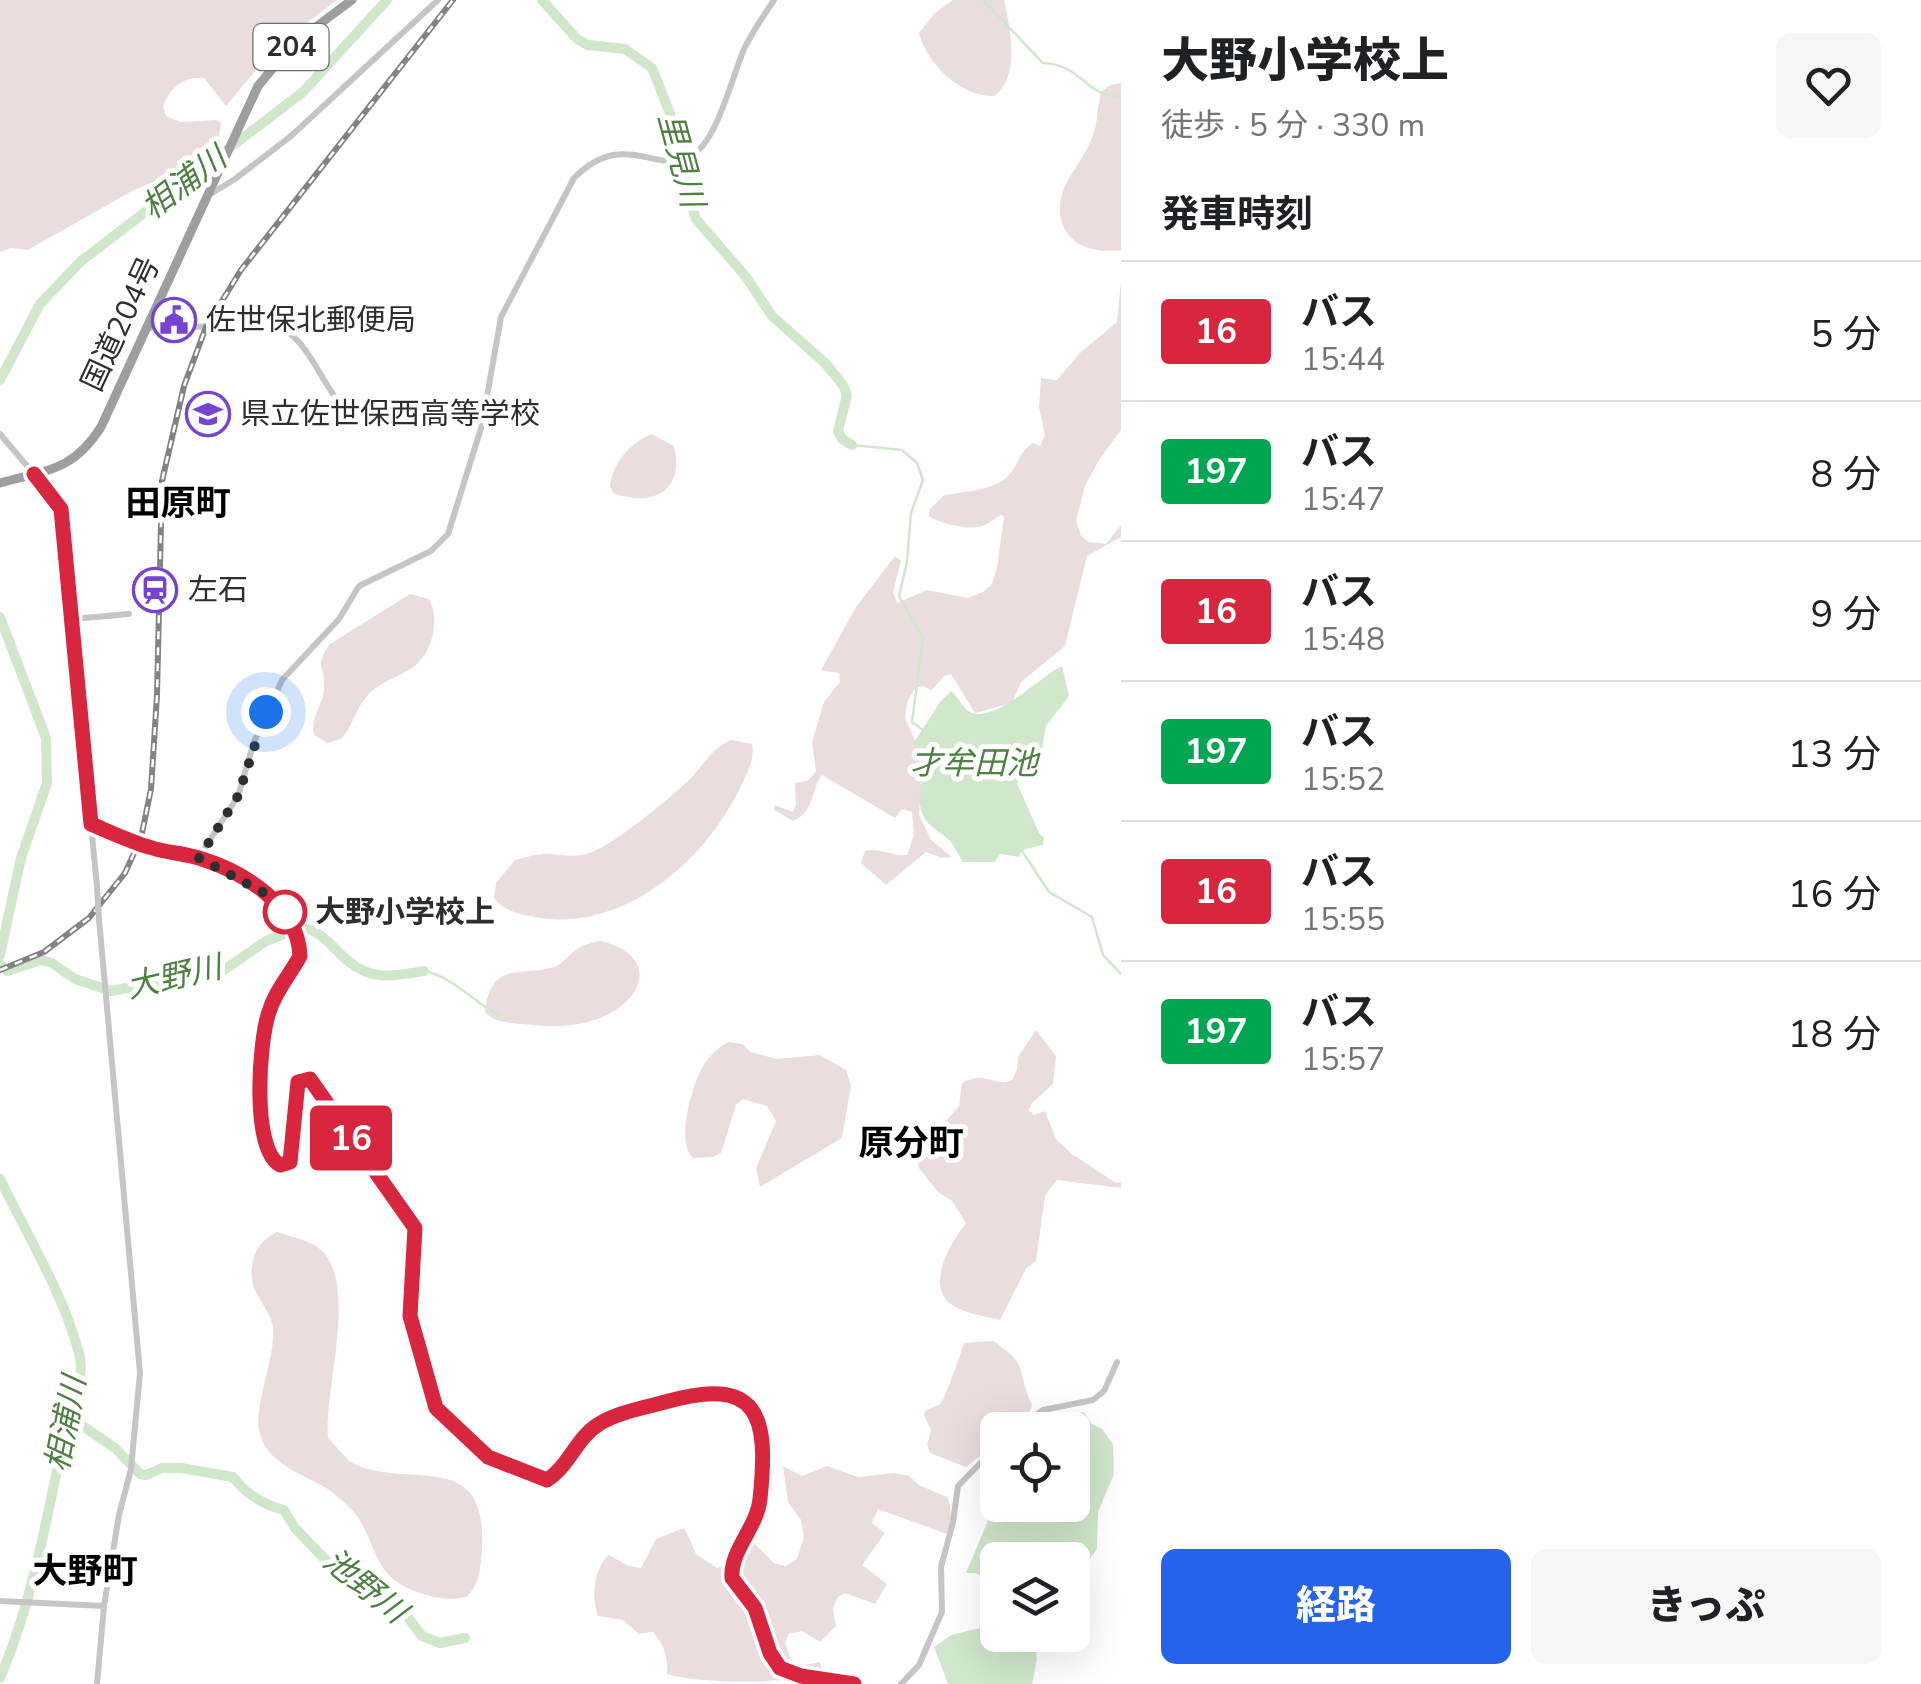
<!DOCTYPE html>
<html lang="ja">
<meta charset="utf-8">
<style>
body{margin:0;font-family:"Nunito Sans","Noto Sans JP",sans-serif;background:#f6f6f6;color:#202124;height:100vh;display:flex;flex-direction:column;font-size:38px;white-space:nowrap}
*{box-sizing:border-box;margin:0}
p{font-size:32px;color:#757577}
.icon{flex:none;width:55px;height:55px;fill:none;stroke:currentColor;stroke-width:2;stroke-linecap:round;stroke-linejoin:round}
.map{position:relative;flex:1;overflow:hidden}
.drawer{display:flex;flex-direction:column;background:#fff;width:800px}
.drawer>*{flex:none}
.badge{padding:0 20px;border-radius:8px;font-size:35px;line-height:65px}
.fabs{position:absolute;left:980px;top:1412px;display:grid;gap:20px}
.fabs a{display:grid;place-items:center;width:110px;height:110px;border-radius:15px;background:#fff;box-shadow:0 10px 40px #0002;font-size:50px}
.you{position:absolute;width:50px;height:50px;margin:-25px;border:8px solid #fff;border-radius:50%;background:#1a73e8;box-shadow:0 0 0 15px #1a73e833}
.map>.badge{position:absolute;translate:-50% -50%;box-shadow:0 0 0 5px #fff}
h2{padding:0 40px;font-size:38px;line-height:90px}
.round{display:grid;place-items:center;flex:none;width:105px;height:105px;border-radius:15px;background:#f6f6f6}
.headline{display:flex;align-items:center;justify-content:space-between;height:170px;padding:0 40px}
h1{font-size:48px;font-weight:800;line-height:75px}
.button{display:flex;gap:20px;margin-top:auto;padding:20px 40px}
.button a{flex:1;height:115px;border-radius:15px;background:#2563eb;color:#fff;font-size:40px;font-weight:800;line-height:115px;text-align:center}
.button a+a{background:#f6f6f6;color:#202124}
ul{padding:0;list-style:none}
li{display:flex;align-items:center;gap:30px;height:140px;padding:0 40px;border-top:2px solid #e0e0e0}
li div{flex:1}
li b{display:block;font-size:38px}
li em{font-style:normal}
li .badge{min-width:110px;font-weight:700;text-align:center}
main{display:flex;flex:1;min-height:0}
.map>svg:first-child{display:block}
</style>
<main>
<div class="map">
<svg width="1121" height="1684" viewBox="0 0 1121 1684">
<rect width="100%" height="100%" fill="#fff"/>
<!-- green -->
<path fill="#e9ddde" d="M0 0H337L275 47 226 106 204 78C183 76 171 88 163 106L166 116 181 122 217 120 221 123 218 141 186 168 132 191 28 250 11 248 0 252Z
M953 0H1004C1010 27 1021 78 994 96 961 97 927 64 919 33L936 12Z
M1121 83V251C1113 250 1105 252 1098 250 1064 245 1052 216 1065 186 1073 170 1085 155 1092 138 1098 124 1097 107 1101 92L1111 85Z
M1121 281V430L1099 460 1085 486 1076 521 1081 536 1089 542 1106 544 1121 525V537L1087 556 1065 646 1021 682 1012 703 975 713 951 674 944 676 932 690 922 686 915 688 907 702 905 718 918 747 922 771 919 815 931 840 952 857 942 858 926 852 886 885 861 863 865 851C879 847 892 857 907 855L914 835 912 812 902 809 895 818 822 775C810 791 815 812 793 821L774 810 775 805 793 812 796 805 795 783 807 781 816 772 812 742 824 702 840 682 839 673 821 670 856 607 895 556 901 561 893 592 897 603 927 590 968 598 983 592 992 584 997 567 1004 517 1001 515C993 519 987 526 979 527 965 529 940 524 929 516L930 509 944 495C960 493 997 489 1008 476 1019 465 1018 452 1033 443L1040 446 1045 435 1039 407 1041 378 1057 380 1080 353 1117 322Z
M652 434 674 446C685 492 652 507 613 493L610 486C613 462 630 443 652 434Z
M410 594 429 599C440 618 433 649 417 664 403 676 383 680 370 693 356 706 354 725 341 739L328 743 314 735C310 716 323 706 324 689 326 667 313 666 330 644Z
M731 740 752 744C756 760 744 779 737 794 700 866 620 933 534 917 518 914 504 911 494 898L496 883 515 860C524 858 535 854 545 854 562 854 575 859 592 852 616 843 673 796 692 777 706 762 711 749 731 740Z
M601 941C658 955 647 999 600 1018 576 1028 547 1027 521 1024 507 1022 495 1023 485 1012 491 960 519 977 554 967 565 963 569 953 579 948 585 944 594 942 601 941Z
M1036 1030 1056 1056 1053 1084 1032 1103 1029 1110 1034 1115 1045 1111 1056 1139 1072 1154 1116 1183 1121 1182V1188L1057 1180 1045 1196 1036 1261 1026 1269 1000 1320C985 1316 967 1314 954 1306 923 1288 951 1242 966 1223L952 1201 938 1192 918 1167V1154L933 1122H945L959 1106 962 1083C988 1070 993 1088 1012 1080L1017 1070 1018 1057Z
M728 1042 742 1044 751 1052 777 1059 820 1055 846 1070 851 1085 842 1138 760 1187 756 1168 776 1121 767 1106 743 1099 736 1105 721 1153 713 1157 693 1158C676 1143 691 1091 700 1072 706 1059 716 1049 728 1042Z
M277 1232C292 1237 315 1241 325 1254 356 1294 324 1391 328 1438L349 1461 361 1467C418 1486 487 1452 482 1547 481 1564 480 1586 466 1597 445 1603 410 1593 393 1579 371 1560 371 1528 350 1508 343 1501 334 1493 326 1488 301 1473 266 1464 259 1430 254 1403 279 1348 272 1323 266 1303 248 1291 252 1267 254 1250 261 1240 277 1232Z
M993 1341C1031 1366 1015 1368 1032 1405 1026 1424 1017 1430 998 1430L997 1443 966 1467 930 1453 927 1445 931 1430 924 1415 925 1411C926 1410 939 1405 940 1404 945 1400 961 1352 964 1343Z
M783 1466 802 1476 827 1466 858 1477 894 1473 909 1476 919 1485 947 1497C952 1507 952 1523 947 1534L878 1509 872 1523 885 1533 862 1565 887 1584 875 1604 845 1593 838 1597 833 1608 836 1626 820 1642 802 1631 789 1634 785 1643 792 1663 800 1666 820 1662 823 1674C788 1684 699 1684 667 1674 668 1656 664 1645 653 1632L639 1634 623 1620 598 1616C591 1598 594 1567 609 1555L629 1566 641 1568 656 1539 681 1529H685L696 1554 717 1568 730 1563 755 1544 774 1563 786 1566 797 1559 804 1537 801 1520 788 1502Z"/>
<!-- water -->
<path fill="#d0e7cb" d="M1062 666 1069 696 1046 726 1040 761 1032 774 1022 777 1017 783 1039 833 1044 838 1043 845 1022 850 1019 857 1000 854 995 862H963C958 855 955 847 950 841 937 828 923 826 920 805 916 780 935 769 913 744L940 702 951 691C959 697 963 710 972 713 999 721 1040 676 1062 666Z
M1084 1412 1090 1423 1102 1429 1113 1444 1114 1474 1098 1512 1097 1549 1073 1583 1072 1560H998L997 1587 976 1573H966L997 1499 998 1505H1072V1430H1039L1049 1416Z
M997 1624 998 1635H1033L1037 1659 1032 1684H948L934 1647 951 1635Z"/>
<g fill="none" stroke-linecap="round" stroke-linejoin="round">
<!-- stream -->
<path stroke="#d0e7cb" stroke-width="2.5" d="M983 0 1043 63C1084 65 1082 95 1121 97
M852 445 902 450 917 463 923 480 911 513 907 562 899 596 923 638 912 722 924 731
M1020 848 1049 892 1092 917 1103 955 1121 974
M424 971C454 977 475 1004 501 1016"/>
<!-- river -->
<path stroke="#d0e7cb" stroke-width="10" d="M542 0 577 39 588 45 625 49 652 68 684 149 689 172 688 195 696 219 746 277 772 316 825 363 843 385 847 395 838 431 842 439 852 445
M0 380 40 304 81 261 303 92 387 0
M0 617 46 738 47 783 21 858 0 955
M298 927C327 929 337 959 362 970 381 980 404 974 424 971
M0 964 7 971 41 960 52 963 75 979 111 991 224 970 266 941 289 932
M0 1179C27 1235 63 1293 79 1353 86 1379 71 1402 66 1427 48 1511 34 1598 0 1678
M68 1416 115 1448 140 1474 146 1475 162 1468H181L233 1477C246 1494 263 1505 284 1510L295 1528 339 1574H349L372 1595 397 1603 422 1636 440 1643 465 1638"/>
<!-- tertiary -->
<path stroke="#c5c5c5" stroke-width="6" d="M209 195 235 179 291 136 438 0
M146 328 269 325C302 328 317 374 336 398 344 408 355 417 364 426
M0 434 34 474
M73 619 129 614
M91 824 97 887
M199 857 238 796 254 742 282 680 339 619 359 586 431 551 448 534 482 425 501 317 574 178C624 128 656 175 690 157 718 142 732 75 745 47 753 31 764 15 774 0
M1015 1430 1043 1410 1093 1400 1104 1391 1117 1362
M0 1601 104 1606
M97 1684 104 1606 119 1515 131 1469 140 1373 99 919
M901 1684 919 1665 942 1612 941 1567 953 1522 958 1486 998 1445"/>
<!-- secondary -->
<path stroke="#b8b8b8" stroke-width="8" d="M34 474 61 509 91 824 134 842
M153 849 199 857 268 895 287 914 301 957C290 975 275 991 269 1012 259 1041 251 1149 279 1165L290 1162 298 1082 311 1079 415 1228 410 1316 436 1408 488 1457 547 1480C569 1467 577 1437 599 1424 618 1413 644 1409 665 1402 758 1374 768 1417 760 1499 758 1528 730 1550 732 1578L755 1608 770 1653 780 1668 801 1676 854 1684"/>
<!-- trunk -->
<path stroke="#9e9e9e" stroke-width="9" d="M0 483C47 470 73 471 101 427L258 86 293 44 352 0"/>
<defs>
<path id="rail" d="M0 970 44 952 89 918 125 873 141 838 151 789 157 695 162 481 184 386 206 327 241 270 453 0"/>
</defs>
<!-- rail casing -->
<use href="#rail" stroke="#838383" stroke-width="6"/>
<!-- rail -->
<use href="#rail" stroke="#fff" stroke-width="2.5" stroke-dasharray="8" stroke-linecap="butt"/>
<!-- tertiary-bridge -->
<path stroke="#c5c5c5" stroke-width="6" d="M97 887 99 919"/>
<!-- secondary-bridge -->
<path stroke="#b8b8b8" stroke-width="8" d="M134 842 153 849"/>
</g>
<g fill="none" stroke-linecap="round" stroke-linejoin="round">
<defs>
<path id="line" d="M34 474 61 509 91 824C110 832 129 841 149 847 166 853 185 853 202 859 246 873 298 906 300 956 290 975 275 991 269 1012 259 1040 251 1149 280 1165L290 1162 298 1082 310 1079 415 1228 410 1316 436 1408 488 1457 547 1480C569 1466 577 1437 599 1424 618 1412 644 1408 665 1402 759 1375 769 1415 760 1499 757 1528 730 1550 732 1578L755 1608 770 1653 780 1668 801 1676 854 1684"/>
</defs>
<!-- line casing -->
<use href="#line" stroke="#fff" stroke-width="22"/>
<!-- line -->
<use href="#line" stroke="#d7263d" stroke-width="15"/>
<!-- walk -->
<path stroke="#2e2e2e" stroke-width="10" stroke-dasharray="0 18" d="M266 712 238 796 199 858 268 895 286 914 285 912"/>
</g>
<!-- icons -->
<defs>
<symbol id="civic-ring" viewBox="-11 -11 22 22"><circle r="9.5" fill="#fff" stroke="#7544d1" stroke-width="1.5"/><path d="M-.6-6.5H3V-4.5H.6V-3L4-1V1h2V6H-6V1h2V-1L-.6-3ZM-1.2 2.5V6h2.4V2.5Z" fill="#7544d1"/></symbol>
<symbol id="school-ring" viewBox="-11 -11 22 22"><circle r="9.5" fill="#fff" stroke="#7544d1" stroke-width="1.5"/><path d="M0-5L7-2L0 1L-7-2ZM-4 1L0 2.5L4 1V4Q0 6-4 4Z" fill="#7544d1"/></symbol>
<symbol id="station-ring" viewBox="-11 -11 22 22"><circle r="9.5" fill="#fff" stroke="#7544d1" stroke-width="1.5"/><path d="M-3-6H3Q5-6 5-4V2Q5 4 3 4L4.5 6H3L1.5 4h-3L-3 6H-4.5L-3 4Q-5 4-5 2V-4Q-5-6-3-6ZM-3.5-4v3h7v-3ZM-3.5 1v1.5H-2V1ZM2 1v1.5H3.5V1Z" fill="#7544d1"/></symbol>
</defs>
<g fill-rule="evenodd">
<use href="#civic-ring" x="149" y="295" width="50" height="50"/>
<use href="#school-ring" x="183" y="389" width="50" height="50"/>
<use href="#station-ring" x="130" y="565" width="50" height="50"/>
</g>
<!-- markers -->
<circle fill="#fff" stroke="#d7263d" stroke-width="5" cx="285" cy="912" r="20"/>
<g text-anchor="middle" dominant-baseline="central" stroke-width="10" stroke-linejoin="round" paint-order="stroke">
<!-- shield labels -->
<rect fill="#fff" stroke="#6d6d6d" stroke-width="2.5" x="253.5" y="24" width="75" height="46" rx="8"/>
<g font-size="28" font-weight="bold" fill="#2e2e2e">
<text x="291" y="47">204</text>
</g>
<!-- poi labels -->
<g font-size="30" fill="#2e2e2e" stroke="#fff" text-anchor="start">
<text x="206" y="320">佐世保北郵便局</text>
<text x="240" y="414">県立佐世保西高等学校</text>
<text x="188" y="590">左石</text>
</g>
<!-- street labels -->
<g font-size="30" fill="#2e2e2e" stroke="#fff">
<text transform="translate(121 324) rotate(-65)">国道204号</text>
</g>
<!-- stop labels -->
<g font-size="30" font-weight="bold" fill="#2e2e2e" stroke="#fff" text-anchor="start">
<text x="315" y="912">大野小学校上</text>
</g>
<!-- water labels -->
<g font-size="32" font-style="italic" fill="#4e8042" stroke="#fff">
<text transform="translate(681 160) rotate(75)">里見川</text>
<text transform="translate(184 183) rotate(-37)">相浦川</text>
<text x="974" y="763">才牟田池</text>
<text transform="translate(174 977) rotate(-13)">大野川</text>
<text transform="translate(66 1424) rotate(-79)">相浦川</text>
<text transform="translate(365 1586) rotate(39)">池野川</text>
</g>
<!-- quarter labels -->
<g font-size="35" font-weight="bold" fill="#000" stroke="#fff">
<text x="178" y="503">田原町</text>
<text x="911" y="1143">原分町</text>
<text x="85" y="1571">大野町</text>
</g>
</g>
</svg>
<div class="fabs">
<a><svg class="icon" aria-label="locate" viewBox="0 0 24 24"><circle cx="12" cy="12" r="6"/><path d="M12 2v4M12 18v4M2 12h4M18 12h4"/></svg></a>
<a><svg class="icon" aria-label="layers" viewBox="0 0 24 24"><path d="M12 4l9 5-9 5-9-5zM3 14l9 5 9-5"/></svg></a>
</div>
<div class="you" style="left:266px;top:712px"></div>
<b class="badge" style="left:351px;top:1138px;background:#d7263d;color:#fff">16</b>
</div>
<section class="drawer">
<div class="headline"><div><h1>大野小学校上</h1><p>徒歩 · 5 分 · 330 m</p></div><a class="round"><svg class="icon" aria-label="heart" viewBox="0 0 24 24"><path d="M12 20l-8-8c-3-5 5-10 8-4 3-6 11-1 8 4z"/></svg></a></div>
<h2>発車時刻</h2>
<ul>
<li><span class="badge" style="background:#d7263d;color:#fff">16</span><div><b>バス</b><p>15:44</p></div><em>5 分</em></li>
<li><span class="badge" style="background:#00a651;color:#fff">197</span><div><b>バス</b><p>15:47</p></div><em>8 分</em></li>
<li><span class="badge" style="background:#d7263d;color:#fff">16</span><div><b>バス</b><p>15:48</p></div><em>9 分</em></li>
<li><span class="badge" style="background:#00a651;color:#fff">197</span><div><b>バス</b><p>15:52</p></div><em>13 分</em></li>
<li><span class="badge" style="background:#d7263d;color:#fff">16</span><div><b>バス</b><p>15:55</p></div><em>16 分</em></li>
<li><span class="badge" style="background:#00a651;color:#fff">197</span><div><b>バス</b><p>15:57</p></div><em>18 分</em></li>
</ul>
<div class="button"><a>経路</a><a>きっぷ</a></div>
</section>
</main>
